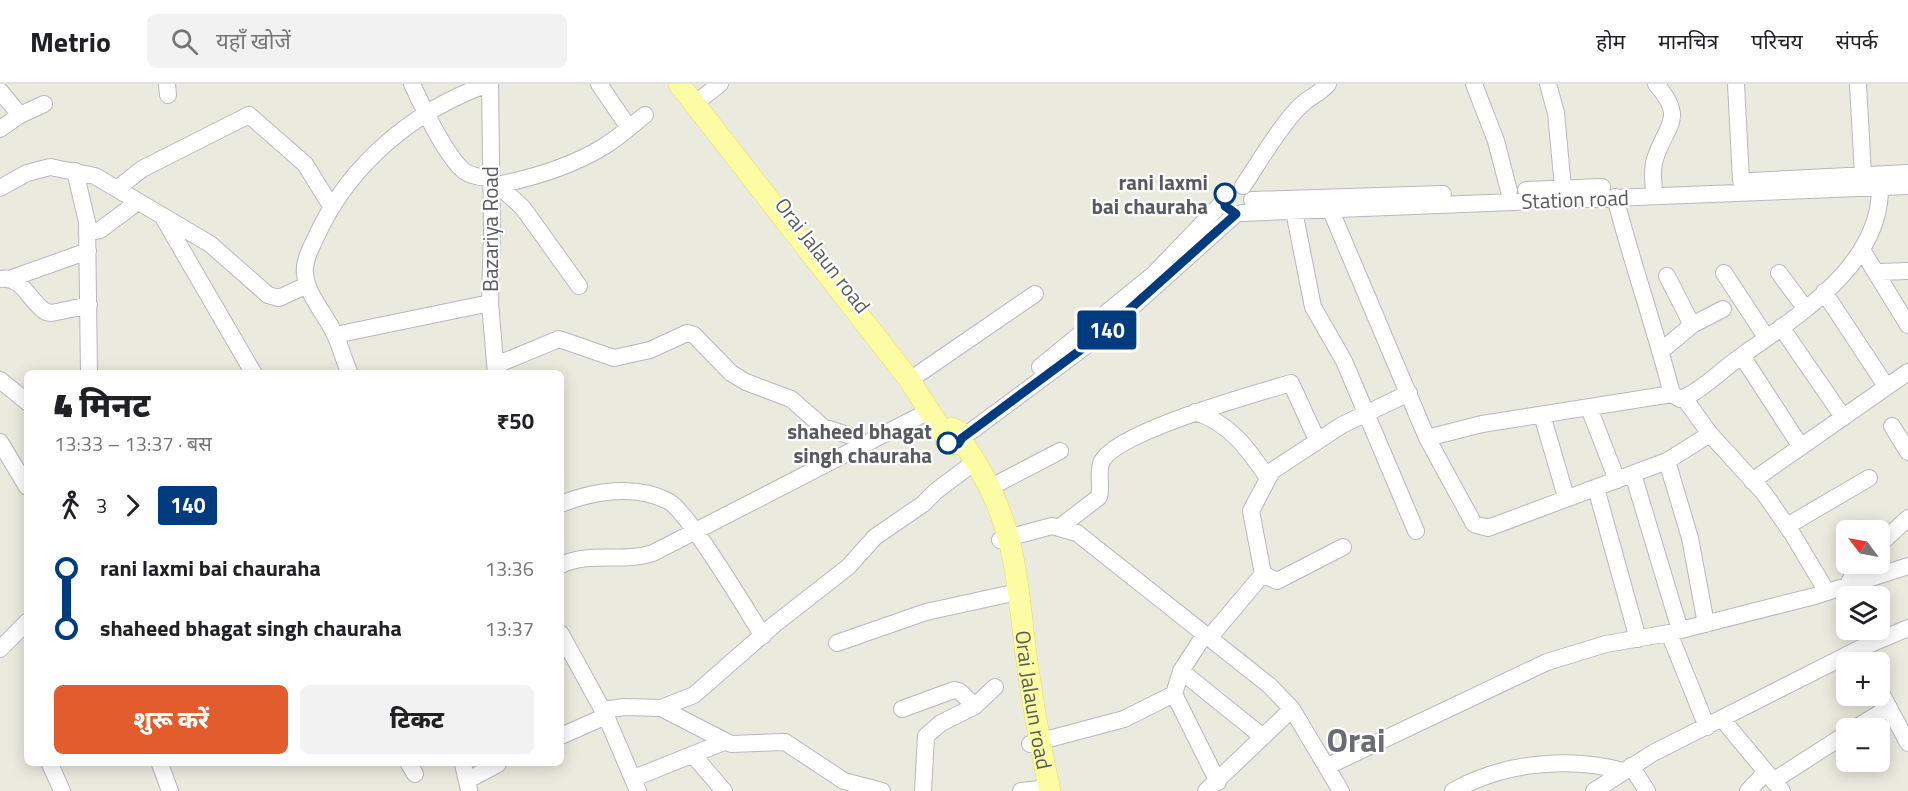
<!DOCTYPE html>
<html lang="hi">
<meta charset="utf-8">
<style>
body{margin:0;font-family:"Titillium Web","Noto Sans Devanagari",sans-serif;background:#f2f2f2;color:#202124;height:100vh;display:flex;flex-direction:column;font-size:22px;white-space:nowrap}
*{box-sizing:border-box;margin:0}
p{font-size:20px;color:#757577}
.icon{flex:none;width:33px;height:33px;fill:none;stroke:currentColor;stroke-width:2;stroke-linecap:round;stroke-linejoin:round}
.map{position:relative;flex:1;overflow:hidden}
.side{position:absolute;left:24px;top:286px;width:540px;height:396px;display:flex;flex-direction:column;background:#fff;border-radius:9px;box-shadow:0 3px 15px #0003}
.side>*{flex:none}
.badge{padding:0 12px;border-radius:4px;font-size:21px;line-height:39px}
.needle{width:39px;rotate:302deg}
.fabs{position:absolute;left:1836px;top:436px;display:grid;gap:12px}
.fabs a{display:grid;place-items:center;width:54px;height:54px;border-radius:9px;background:#fff;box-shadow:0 3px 15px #0003;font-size:30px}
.map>.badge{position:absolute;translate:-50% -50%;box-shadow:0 0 0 3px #fff}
.legs{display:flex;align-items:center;gap:9px;height:66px;padding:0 30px;font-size:20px}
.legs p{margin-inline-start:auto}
.head{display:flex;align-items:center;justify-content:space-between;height:102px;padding:0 30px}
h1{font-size:33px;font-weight:800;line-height:45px}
.button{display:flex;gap:12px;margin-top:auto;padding:12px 30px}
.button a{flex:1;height:69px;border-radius:9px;background:#e25c2e;color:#fff;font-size:24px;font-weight:800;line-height:69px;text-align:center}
.button a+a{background:#f2f2f2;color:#202124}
ul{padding:0 30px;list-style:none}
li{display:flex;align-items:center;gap:21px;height:60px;font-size:22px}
li i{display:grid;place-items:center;width:9px;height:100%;margin:0 8px;background:currentColor}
li i::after{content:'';width:15px;height:15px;margin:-8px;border:4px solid;border-radius:50%;background:#fff}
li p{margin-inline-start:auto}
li:first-child i{background:linear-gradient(#0000 50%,currentColor 0)}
li:last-child i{background:linear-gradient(currentColor 50%,#0000 0)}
header{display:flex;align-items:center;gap:36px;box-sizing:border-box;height:84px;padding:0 30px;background:#fff;border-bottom:2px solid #e0e0e0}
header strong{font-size:28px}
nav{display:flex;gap:33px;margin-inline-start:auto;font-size:21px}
.search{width:420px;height:54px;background:#f2f2f2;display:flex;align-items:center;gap:15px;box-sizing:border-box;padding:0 21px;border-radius:9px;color:#757577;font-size:22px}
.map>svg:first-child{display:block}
</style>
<header>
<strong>Metrio</strong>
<div class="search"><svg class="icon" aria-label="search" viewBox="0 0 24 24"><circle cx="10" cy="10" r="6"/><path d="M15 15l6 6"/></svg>यहाँ खोजें</div>
<nav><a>होम</a><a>मानचित्र</a><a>परिचय</a><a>संपर्क</a></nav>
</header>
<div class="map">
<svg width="1908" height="707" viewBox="0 0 1908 707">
<rect width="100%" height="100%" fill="#ebeadf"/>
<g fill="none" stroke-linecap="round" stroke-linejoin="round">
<defs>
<path id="minor" d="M167 0 168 11
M412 0C422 22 446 72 464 87 473 93 481 94 491 93
M490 0 492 145 490 219 496 290
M599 0 629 44
M1474 0 1496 57 1509 107
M1548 0 1556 29 1563 104
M1736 0 1741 97
M1858 0 1863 91
M0 7 20 31
M702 14 720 0
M0 45 20 31 44 20
M75 87 87 138 89 290
M1751 97 1908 89
M498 101 523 124 579 202
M492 102C529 95 570 83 603 63 618 54 631 42 645 31
M1243 102C1258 80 1286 32 1306 17 1314 11 1321 8 1328 0
M0 104 27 89 50 83 95 92 210 160 268 211 279 214 307 201
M118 104 142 85 249 31 305 80 331 122
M1526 106 1602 103
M1654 112C1654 100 1651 86 1655 75 1667 39 1686 35 1656 0
M1615 113C1632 179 1655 244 1672 310L1680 315C1696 311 1722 286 1736 276 1793 234 1881 184 1880 103
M1252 116 1443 110
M1294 127 1313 223 1344 277 1416 447
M1331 127 1427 354 1474 440 1488 444 1667 377 1710 350
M1242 129 1908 102
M164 135 254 290
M87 148 100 146 131 123
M1862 166 1908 241
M1878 188 1908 187
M1724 189 1766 253
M1779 189 1805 224
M1667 192 1692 241
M12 194 88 167
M0 195C23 191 29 218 46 228L52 229 89 221
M1824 208 1886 302
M1781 243 1843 333
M335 251 490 219
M1661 267 1692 241 1723 225
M1742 272 1801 363
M496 281 559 255 614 274 650 266 687 249 694 251 731 289 746 298 791 315 823 343 854 353 862 364
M1040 283 1154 190 1223 118
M350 290C344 277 341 263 335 251 326 230 307 212 305 190 303 177 312 162 317 151 350 79 415 26 488 0
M917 291 1035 210
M0 296 27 318
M1684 314 1710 350 1764 409 1793 451 1827 508
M1589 324 1617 396
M1195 328C1230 339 1248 365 1268 394
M1542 331 1566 413
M1892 342 1908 368
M962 354 1102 250 1236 130
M1427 354 1482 340 1672 310
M0 358 27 403
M1667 377 1690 454 1706 540
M1633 390 1680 546
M1752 397 1908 288
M991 403 1060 367
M1596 404 1638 555
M561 420C593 407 635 400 668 417 688 427 747 527 763 552
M1787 442 1869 394
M1060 443 1099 413C1102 402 1097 387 1102 377 1118 347 1255 310 1291 299L1317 356
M1000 456 1052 442 1077 449 1270 602 1292 625 1341 707
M1880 460 1908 434
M1343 463 1277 497 1263 490 1251 427 1272 387 1342 341 1409 309
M561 481C590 467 623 479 653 469L931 326
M1848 501 1858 480
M1669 549 1707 643
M561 550 606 632 638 707
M1205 550 1181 587 1174 610 1218 698
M1209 554 1263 490
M837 559 926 528 1013 509
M0 565 27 538
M1181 587 1263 653
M1880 607 1908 659
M661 624 731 660 785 658 844 697 882 707
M902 625 954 606 959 607 975 622
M603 626 624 623 661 624 694 611 775 540 848 483 875 453 923 420 936 407 968 383
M1722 635 1782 707
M1854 645 1888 624
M561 652 606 632
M1030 660 1124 635 1174 610
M693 671 724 707
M50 680 62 707
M160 680 170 707
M409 680 415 690
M463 680 469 706
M1328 682 1547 578 1606 560 1669 549 1815 512 1908 482
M1631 682 1647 707
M634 694 724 658
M468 696 498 680
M1773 697 1846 650
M923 707 926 652 941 639 975 622 995 603
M1021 707 1049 704
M1206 707 1292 625
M1453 707C1502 679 1568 672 1623 687
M1594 707 1653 669 1861 564 1908 544
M1748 707 1765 689"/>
<g id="major">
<path d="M679 0 908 294 945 351"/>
<path id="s1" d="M961 356 958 360H950L946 356V349L952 344 961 349V356C1019 437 1015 493 1028 585 1034 626 1041 667 1050 707"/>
</g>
</defs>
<!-- minor casing -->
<use href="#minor" stroke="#b7b8be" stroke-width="18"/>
<!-- major casing -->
<use href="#major" stroke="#ecdc58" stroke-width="22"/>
<!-- minor -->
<use href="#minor" stroke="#fff" stroke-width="16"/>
<!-- major -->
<use href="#major" stroke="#fbfca3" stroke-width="21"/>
</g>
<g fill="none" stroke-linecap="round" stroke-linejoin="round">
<defs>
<path id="line-1" d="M948 359 958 360 962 354 1102 250 1236 130 1225 122V110"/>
</defs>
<!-- line-1 casing -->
<use href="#line-1" stroke="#fff" stroke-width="14"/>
<!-- line-1 -->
<use href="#line-1" stroke="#003b80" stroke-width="9"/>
</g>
<!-- markers -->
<g fill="#fff" stroke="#003b80" stroke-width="3">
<circle cx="1225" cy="110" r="10"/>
<circle cx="948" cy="359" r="10"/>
</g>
<g text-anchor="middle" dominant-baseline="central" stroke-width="4.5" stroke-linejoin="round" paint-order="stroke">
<!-- stop labels -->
<g font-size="21" font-weight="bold" fill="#585a60" stroke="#fff" text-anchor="end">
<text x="1208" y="98">rani laxmi<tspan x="1208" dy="24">bai chauraha</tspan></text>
<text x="932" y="347">shaheed bhagat<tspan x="932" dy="24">singh chauraha</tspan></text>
</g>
<!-- street labels -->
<g font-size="21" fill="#585a60" stroke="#fff">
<text transform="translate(1575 115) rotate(-2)">Station road</text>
<text transform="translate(490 145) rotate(-90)">Bazariya Road</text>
<text transform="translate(823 171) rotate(52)">Orai Jalaun road</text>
<text stroke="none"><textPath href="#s1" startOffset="324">Orai Jalaun road</textPath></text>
</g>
<!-- town labels -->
<g font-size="33" font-weight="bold" fill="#696c72" stroke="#fff">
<text x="1356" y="656">Orai</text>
</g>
</g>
</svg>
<div class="fabs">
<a><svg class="needle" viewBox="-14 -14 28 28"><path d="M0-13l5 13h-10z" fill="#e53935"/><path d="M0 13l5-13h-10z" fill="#757577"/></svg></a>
<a><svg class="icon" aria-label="layers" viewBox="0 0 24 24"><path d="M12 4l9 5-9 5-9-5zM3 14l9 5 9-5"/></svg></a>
<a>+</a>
<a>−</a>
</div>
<b class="badge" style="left:1107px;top:246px;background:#003b80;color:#fff">140</b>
<section class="side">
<div class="head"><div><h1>4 मिनट</h1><p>13:33 – 13:37 · बस</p></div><b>₹50</b></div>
<div class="legs"><svg class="icon" aria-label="walk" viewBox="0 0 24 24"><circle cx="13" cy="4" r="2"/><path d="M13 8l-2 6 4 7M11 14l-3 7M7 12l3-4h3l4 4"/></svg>3<svg class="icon" aria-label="forward" viewBox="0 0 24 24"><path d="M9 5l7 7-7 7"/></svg><b class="badge" style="background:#003b80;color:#fff">140</b></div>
<ul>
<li><i style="color:#003b80"></i><b>rani laxmi bai chauraha</b><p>13:36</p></li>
<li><i style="color:#003b80"></i><b>shaheed bhagat singh chauraha</b><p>13:37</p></li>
</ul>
<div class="button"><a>शुरू करें</a><a>टिकट</a></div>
</section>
</div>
